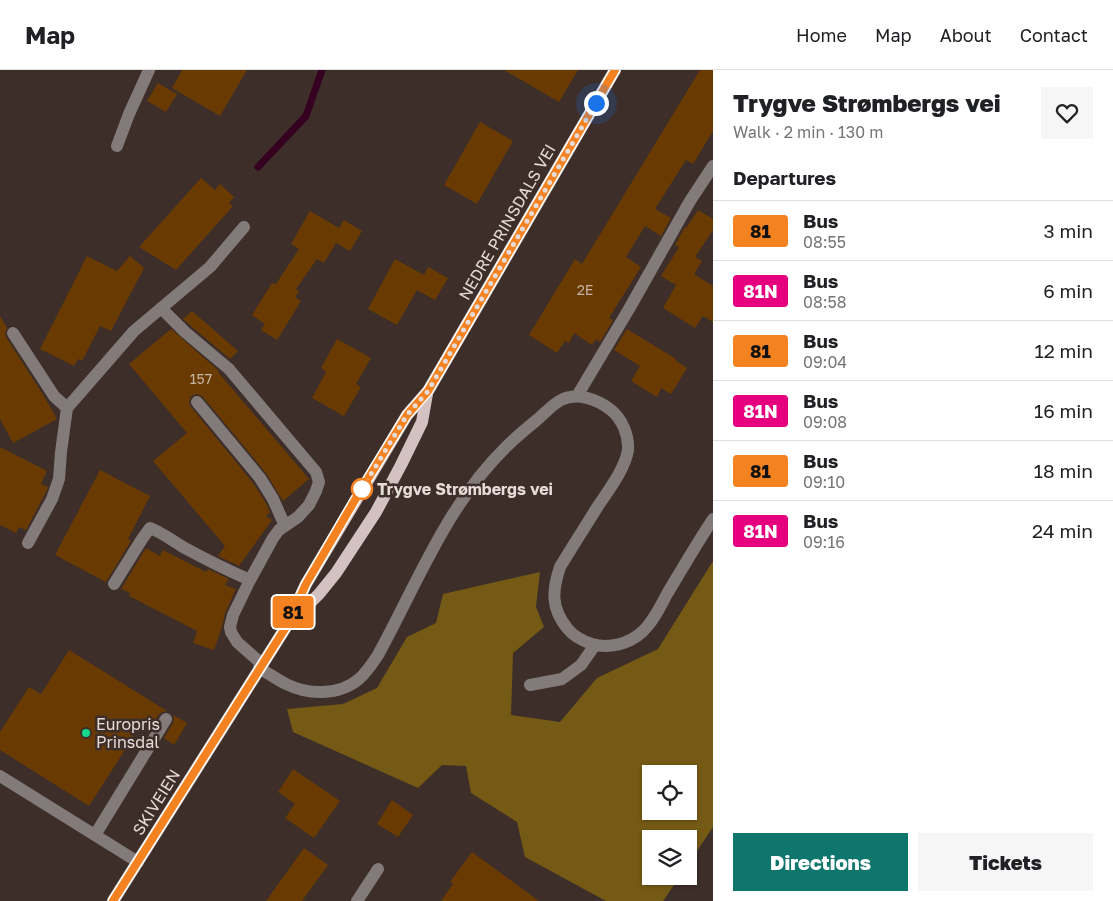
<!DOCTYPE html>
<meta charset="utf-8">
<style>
body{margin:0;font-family:"Golos Text",sans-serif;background:#f6f6f6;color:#202124;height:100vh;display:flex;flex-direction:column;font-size:19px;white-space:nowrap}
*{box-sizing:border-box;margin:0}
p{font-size:16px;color:#757577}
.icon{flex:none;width:28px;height:28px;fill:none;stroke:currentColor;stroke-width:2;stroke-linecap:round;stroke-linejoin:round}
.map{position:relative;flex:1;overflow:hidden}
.drawer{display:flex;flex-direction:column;background:#fff;width:400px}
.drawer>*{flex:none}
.badge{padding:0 10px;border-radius:4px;font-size:18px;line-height:32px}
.tools{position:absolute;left:642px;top:695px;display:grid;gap:10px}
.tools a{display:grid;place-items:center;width:55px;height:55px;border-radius:0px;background:#fff;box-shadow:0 1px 4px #0004;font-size:25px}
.you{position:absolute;width:25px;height:25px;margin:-12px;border:4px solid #fff;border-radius:50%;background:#1a73e8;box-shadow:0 0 0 8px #1a73e833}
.map>.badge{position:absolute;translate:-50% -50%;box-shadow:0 0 0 2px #fff}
h2{padding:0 20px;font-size:19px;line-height:45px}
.round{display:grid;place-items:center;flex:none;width:52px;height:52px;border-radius:0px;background:#f6f6f6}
.summary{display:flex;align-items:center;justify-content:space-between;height:85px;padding:0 20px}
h1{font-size:24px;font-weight:800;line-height:38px}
.cta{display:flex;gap:10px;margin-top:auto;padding:10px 20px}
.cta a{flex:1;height:58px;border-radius:0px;background:#0f766e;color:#fff;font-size:20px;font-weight:800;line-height:58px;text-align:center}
.cta a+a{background:#f6f6f6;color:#202124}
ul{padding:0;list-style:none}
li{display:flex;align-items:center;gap:15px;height:60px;padding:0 20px;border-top:1px solid #e0e0e0}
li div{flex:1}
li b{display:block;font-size:19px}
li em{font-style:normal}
li .badge{min-width:55px;font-weight:700;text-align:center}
header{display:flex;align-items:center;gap:30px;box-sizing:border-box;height:70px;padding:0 25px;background:#fff;border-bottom:1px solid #e0e0e0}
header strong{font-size:24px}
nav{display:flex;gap:28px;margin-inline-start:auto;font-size:18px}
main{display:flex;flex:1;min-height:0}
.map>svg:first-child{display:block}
</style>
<header>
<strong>Map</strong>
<nav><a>Home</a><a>Map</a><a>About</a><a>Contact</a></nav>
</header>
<main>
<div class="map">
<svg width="713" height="831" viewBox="0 0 713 831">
<rect width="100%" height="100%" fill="#3d2e29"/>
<!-- forest -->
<path fill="#745a14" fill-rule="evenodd" d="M713 491V757L689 793V769H651V806H680L663 831H606L525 787 517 752 471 723 466 696 442 695 418 718 293 662 287 639 343 634 377 618 407 567 436 553 443 524 540 502 536 537 544 557 513 583 511 645 560 652 597 608 658 579ZM651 704H689V741H651Z"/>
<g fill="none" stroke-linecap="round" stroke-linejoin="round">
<!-- stream -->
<path stroke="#360120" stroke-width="7" d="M258 97 306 46 322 0"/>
</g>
<!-- building -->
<path fill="#693b03" d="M182 0H247L220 46 172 18Z
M504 0H578L559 32Z
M700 0H713V61L693 94 686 90 655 139 671 148 661 166 645 156 626 187 641 197 609 248 613 250 600 272 596 269 592 275 574 263 569 273 565 271 557 283 529 265 575 189 582 194Z
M158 13 177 24 166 42 147 31Z
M480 52 513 71 477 134 444 115Z
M201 108 215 120 220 114 234 127 229 133 233 136 176 200 139 177Z
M698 140 713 149V160L695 187 702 191 694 204 713 216V252L703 246 695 258 663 238 676 215 661 206 679 177 675 175 685 157 686 158Z
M310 141 339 158 344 150 362 161 350 181 336 173 324 193 317 189 296 219 299 221 295 227 301 231 277 270 261 260 265 254 252 245 272 213 276 214 299 179 291 174Z
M87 186 117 201 130 186 144 198 111 261 100 256 82 291 78 289 74 296 40 279Z
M395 189 424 205 428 197 448 208 435 230 417 220 397 255 368 239Z
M192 241 238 281 230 289 183 249Z
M0 246 7 258 5 263 6 267 42 323 57 349 13 373 0 349Z
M171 259 219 301 218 302 309 409 283 431 266 403 203 327 200 325 196 324 191 326 189 333 191 337 253 413 266 433 270 442 266 446 272 450 239 496 218 486 225 476 153 391 187 363 129 294Z
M627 259 676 289 675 290 687 298 671 324 661 318 657 327 631 311 640 296 614 280Z
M337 269 371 288 356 314 361 317 344 346 312 328 326 302 321 298Z
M0 377 47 401 41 414 48 417 47 420 26 460 19 457 16 463 0 455Z
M100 400 150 426 128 469 131 471 106 512 55 485Z
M146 478 160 486 163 480 206 502 208 499 229 509 225 515 236 519 225 543 222 557 214 580 193 573 197 561 129 526 130 523 121 519Z
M69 580 167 641 163 642 159 644 150 660 141 655 89 736 0 680V662L29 617 41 624Z
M173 645 187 653 174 675 164 668 173 653 174 649Z
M293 699 340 731 314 768 285 748 295 734 278 722Z
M392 730 413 745 398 767 377 754Z
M304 778 328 795 302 831H266Z
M472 782 539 831H441L453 814 450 812Z"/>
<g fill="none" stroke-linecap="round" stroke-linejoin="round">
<!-- minor -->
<path stroke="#837a7a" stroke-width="12" d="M117 76 129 44 149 0
M161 238 185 262 229 299 316 402 319 412 316 421 309 435 298 447 279 460 273 468 250 510 233 545 230 557 231 562 237 572 262 594
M13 263 54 326 67 338
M577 326 629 239 690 131 713 96
M197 332 260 408 273 429 285 456
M28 473 52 429 59 409 61 382 67 338 134 261 210 197 244 157
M114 514 142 469 150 458C163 463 171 470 183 477 205 489 227 500 250 510
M259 598C268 603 276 609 286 614 308 625 339 626 359 609 367 602 372 594 378 585 417 514 447 434 507 376 516 367 527 358 538 349 545 343 553 334 561 330 577 322 597 329 611 340 622 349 629 365 628 380 625 399 608 421 598 436 585 457 572 477 560 497 552 521 551 538 567 558 573 566 583 571 592 574 609 579 629 574 642 562 653 552 660 537 667 524 682 499 697 473 713 449
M530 615 562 609 581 595 595 575
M0 706 138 792
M95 765 166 649
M357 831 378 799"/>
<!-- major -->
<path stroke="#d4c2c2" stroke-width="12" d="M292 551 319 524 336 503 376 442 401 395 422 352 427 324
M113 831 286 557 306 514 407 345 428 321 615 0"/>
</g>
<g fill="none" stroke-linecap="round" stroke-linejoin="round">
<defs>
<path id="line" d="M113 831 286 557 306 514 355 430 407 345 428 321 615 0"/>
</defs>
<!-- line casing -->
<use href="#line" stroke="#fff" stroke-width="11"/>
<!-- line -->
<use href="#line" stroke="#f58220" stroke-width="8"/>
<!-- walk -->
<path stroke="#e5dbd8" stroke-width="5" stroke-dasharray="0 9" d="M362 419 407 345 428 321 596 33"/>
</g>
<!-- markers -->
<circle fill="#fff" stroke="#f58220" stroke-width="2.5" cx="362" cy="419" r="10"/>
<circle fill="#16d989" stroke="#3d2e29" stroke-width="2" cx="86" cy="663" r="5"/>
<g text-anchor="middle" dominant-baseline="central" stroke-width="5" stroke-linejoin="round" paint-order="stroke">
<!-- number labels -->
<g font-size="14" fill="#c6b3a3">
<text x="585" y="219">2E</text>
<text x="201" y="308">157</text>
</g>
<!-- street labels -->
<g font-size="16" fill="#e5dbd8" stroke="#3d2e29">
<text transform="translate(507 152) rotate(-60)">NEDRE PRINSDALS VEI</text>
<text transform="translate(156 732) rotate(-58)">SKIVEIEN</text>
</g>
<!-- stop labels -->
<g font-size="16" font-weight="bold" fill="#e5dbd8" stroke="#3d2e29" text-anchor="start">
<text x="377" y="419">Trygve Strømbergs vei</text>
</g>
<!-- poi labels -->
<g font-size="16" fill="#e5dbd8" stroke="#3d2e29" text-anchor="start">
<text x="96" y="654">Europris<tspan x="96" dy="18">Prinsdal</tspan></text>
</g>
</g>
</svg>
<div class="tools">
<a><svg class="icon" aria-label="locate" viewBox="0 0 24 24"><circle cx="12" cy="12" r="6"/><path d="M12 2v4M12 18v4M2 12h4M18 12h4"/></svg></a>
<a><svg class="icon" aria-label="layers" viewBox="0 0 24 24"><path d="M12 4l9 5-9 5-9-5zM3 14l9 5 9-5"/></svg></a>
</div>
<div class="you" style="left:596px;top:33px"></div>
<b class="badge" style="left:293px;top:542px;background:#f58220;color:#111">81</b>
</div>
<section class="drawer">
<div class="summary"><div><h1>Trygve Strømbergs vei</h1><p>Walk · 2 min · 130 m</p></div><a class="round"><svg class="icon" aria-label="heart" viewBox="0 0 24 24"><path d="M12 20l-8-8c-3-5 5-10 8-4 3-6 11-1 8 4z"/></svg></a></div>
<h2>Departures</h2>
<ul>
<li><span class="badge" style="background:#f58220;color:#111">81</span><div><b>Bus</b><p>08:55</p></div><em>3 min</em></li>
<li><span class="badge" style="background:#e6007e;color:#fff">81N</span><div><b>Bus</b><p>08:58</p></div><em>6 min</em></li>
<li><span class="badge" style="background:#f58220;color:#111">81</span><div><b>Bus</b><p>09:04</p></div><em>12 min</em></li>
<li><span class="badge" style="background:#e6007e;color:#fff">81N</span><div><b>Bus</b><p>09:08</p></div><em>16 min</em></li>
<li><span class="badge" style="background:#f58220;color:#111">81</span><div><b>Bus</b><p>09:10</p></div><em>18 min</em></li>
<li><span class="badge" style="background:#e6007e;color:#fff">81N</span><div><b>Bus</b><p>09:16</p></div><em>24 min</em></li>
</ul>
<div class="cta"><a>Directions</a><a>Tickets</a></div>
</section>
</main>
